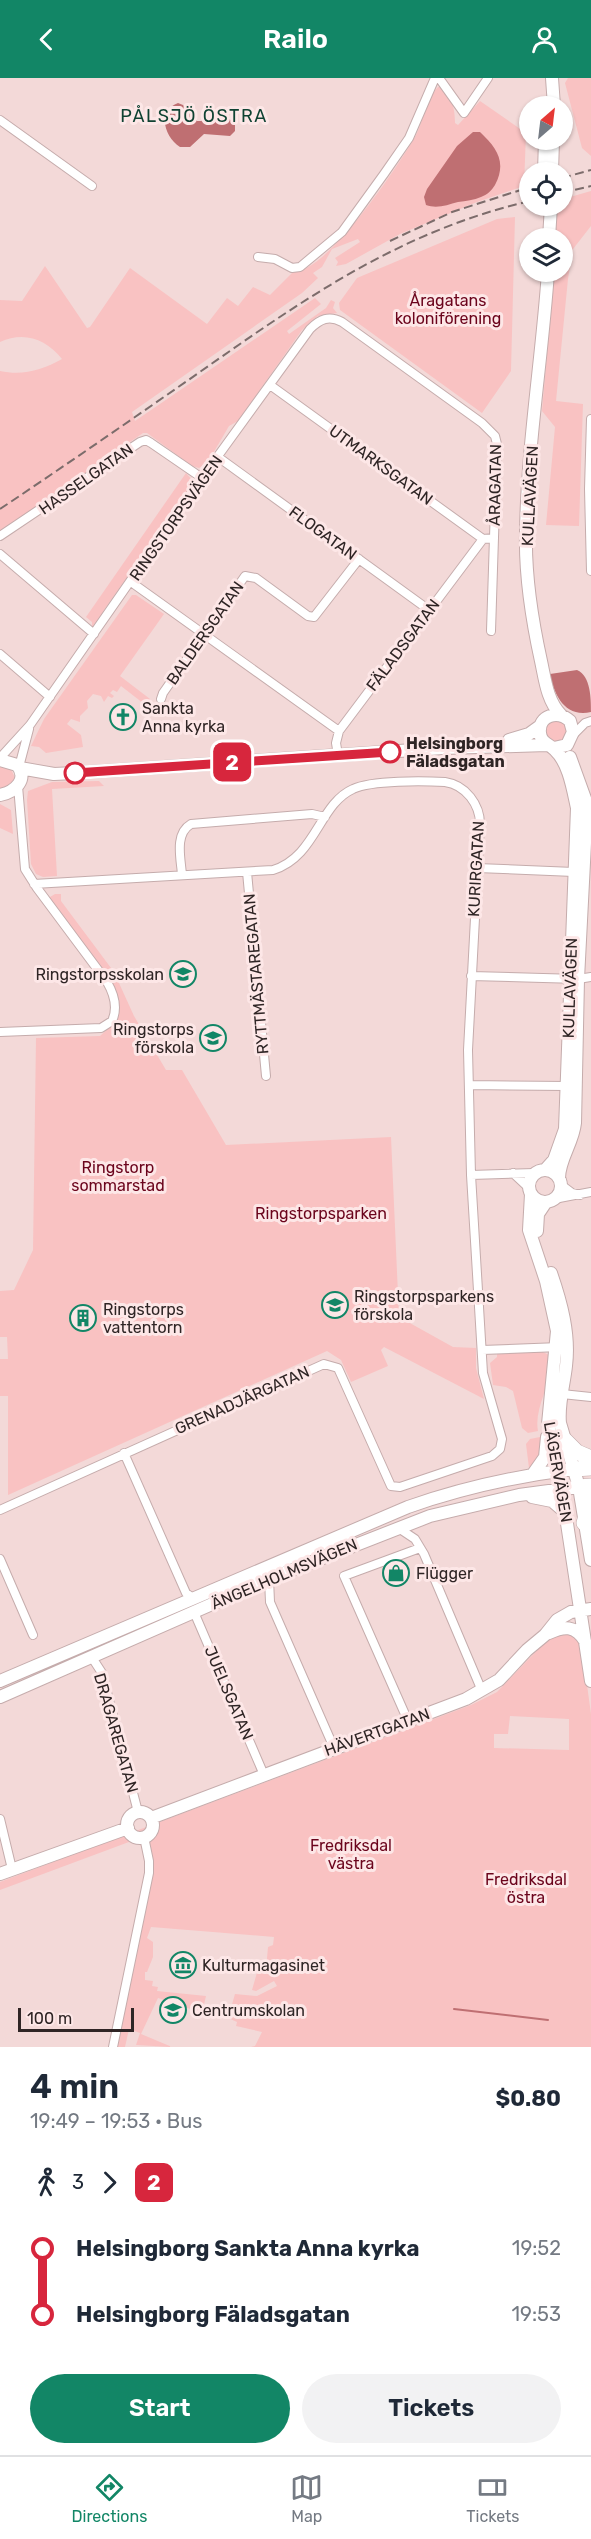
<!DOCTYPE html>
<meta charset="utf-8">
<style>
body{margin:0;font-family:Rubik,sans-serif;background:#f2f2f3;color:#1f2937;height:100vh;display:flex;flex-direction:column;font-size:22px;white-space:nowrap}
*{box-sizing:border-box;margin:0}
p{font-size:20px;color:#747a83}
.icon{flex:none;width:33px;height:33px;fill:none;stroke:currentColor;stroke-width:2;stroke-linecap:round;stroke-linejoin:round}
.map{position:relative;height:1969px;overflow:hidden}
.details{display:flex;flex-direction:column;background:#fff;flex:1}
.details>*{flex:none}
.badge{padding:0 12px;border-radius:9px;font-size:21px;line-height:39px}
.needle{width:39px;rotate:28deg}
.fabs{position:absolute;left:519px;top:18px;display:grid;gap:12px}
.fabs a{display:grid;place-items:center;width:54px;height:54px;border-radius:50%;background:#fff;box-shadow:0 2px 4px #0004;font-size:30px}
.scale{position:absolute;left:18px;bottom:15px;width:116px;box-sizing:border-box;padding-left:6px;border:3px solid #2f2525;border-top:0;font-size:16px;line-height:21px;white-space:nowrap;color:#2f2525;-webkit-text-stroke:4px #fde7e7;paint-order:stroke}
.map>.badge{position:absolute;translate:-50% -50%;box-shadow:0 0 0 3px #fff}
.legs{display:flex;align-items:center;gap:9px;height:66px;padding:0 30px;font-size:20px}
.legs p{margin-inline-start:auto}
.overview{display:flex;align-items:center;justify-content:space-between;height:102px;padding:0 30px}
h1{font-size:33px;font-weight:600;line-height:45px}
.cta{display:flex;gap:12px;margin-top:auto;padding:12px 30px}
.cta a{flex:1;height:69px;border-radius:36px;background:#128666;color:#fff;font-size:24px;font-weight:600;line-height:69px;text-align:center}
.cta a+a{background:#f2f2f3;color:#1f2937}
ul{padding:0 30px;list-style:none}
li{display:flex;align-items:center;gap:21px;height:66px;font-size:22px}
li i{display:grid;place-items:center;width:9px;height:100%;margin:0 8px;background:currentColor}
li i::after{content:'';width:15px;height:15px;margin:-8px;border:4px solid;border-radius:50%;background:#fff}
li p{margin-inline-start:auto}
li:first-child i{background:linear-gradient(#0000 50%,currentColor 0)}
li:last-child i{background:linear-gradient(currentColor 50%,#0000 0)}
header{display:flex;justify-content:space-between;align-items:center;height:78px;padding:0 30px;background:#128666;color:#fff;font-size:27px;font-weight:600}
.tabs{display:flex;justify-content:space-around;align-items:center;height:84px;border-top:2px solid #e0e1e3;background:#fff;font-size:16px;color:#747a83}
.tabs a{display:grid;justify-items:center;gap:3px}
.tabs .active{color:#128666}
.map>svg:first-child{display:block}
</style>
<header><svg class="icon" aria-label="back" viewBox="0 0 24 24"><path d="M15 5l-7 7 7 7"/></svg>Railo<svg class="icon" aria-label="person" viewBox="0 0 24 24"><circle cx="12" cy="8" r="4"/><path d="M4 21q1-7 8-7t8 7"/></svg></header>
<div class="map">
<svg width="591" height="1969" viewBox="0 0 591 1969">
<rect width="100%" height="100%" fill="#f3d9d8"/>
<!-- green -->
<path fill="#f9c2c2" fill-rule="evenodd" d="M568 0H591V78L582 70 565 5Z
M440 8C452 15 455 32 455 45L458 47 480 23 526 55 524 108 477 124 400 156 346 186 336 188 338 184 335 180 360 164 358 161 332 171 322 189 313 195 318 200 302 215 132 334 135 343 315 220 321 226 287 253 289 256 326 230 331 222 335 224 333 230 337 235 318 238 302 252 238 343 229 348 208 384 199 390 192 388 147 355H143L0 454V293C23 298 42 292 62 281 46 261 24 253 0 264V222L22 223 45 188 87 250 90 249 130 190 207 246 227 220 238 228 253 209 270 217 293 194C328 194 399 87 416 57 422 46 430 12 440 8Z
M591 113V148L573 171 568 201 556 323 583 326 579 448 546 447 555 349 542 333 554 194H562V160H555L557 128H562L563 121Z
M515 139 511 293 482 335 340 232 339 225 357 200 497 141Z
M186 395 192 402 188 413 104 532 100 541 92 549V544L86 539Z
M132 517H136L164 536 120 598 150 621 152 632 121 608 117 614 113 612 110 615 114 618 112 620 108 618 104 624 101 618 93 616 87 623 88 630 80 638V644L71 641 67 646 81 657 83 669 46 675 39 669 31 668 44 641Z
M545 653a11 11 0 1 1 22 0a11 11 0 1 1-22 0Z
M0 688 11 691 15 700 10 707 0 711Z
M99 703 104 708 52 711 57 798 43 799 36 796 31 786 27 722 28 713 52 704Z
M0 726 11 732 13 756 0 750Z
M55 816H61V823L114 894 134 938 166 992H182L226 1067 391 1059 399 1239 453 1269 476 1270V1290L484 1321 384 1269 381 1272 388 1288 351 1304 341 1282 327 1273 8 1417V1318H0V1281H8L7 1259H0V1213L14 1212 33 1172 36 960 100 958 111 948 117 926 50 825V819Z
M541 1273 549 1277C556 1302 533 1328 538 1353L528 1355 522 1350 513 1313 506 1309 493 1307 490 1285 497 1279V1276Z
M540 1359 543 1373 534 1388 529 1390 526 1366 530 1361Z
M564 1552 578 1560 583 1578 591 1636V1969H251L255 1968 262 1954 236 1948 237 1944 228 1940 235 1916 257 1918 277 1908 274 1903 256 1913 252 1912 258 1891H266L268 1869 273 1867 274 1859 151 1849 147 1860 153 1864V1879L147 1894H145V1902L153 1903 152 1908 158 1909 157 1913 206 1918 202 1935 158 1920 141 1956 172 1969 136 1967 140 1955 129 1951 125 1969H109L144 1797C145 1784 144 1771 137 1761L0 1812V1804L471 1627 497 1614 549 1560ZM510 1638 569 1641V1672L494 1670V1656H508Z"/>
<!-- water -->
<path fill="#bf6f72" d="M178 25 183 27 197 43C212 43 224 32 235 46V53L230 58 204 56 190 69H180C165 60 156 33 178 25Z
M473 54H480C497 70 507 84 495 107 492 112 487 117 481 119 474 122 466 123 458 124 447 127 437 131 426 127L424 119 427 111 457 68Z
M577 592C591 598 591 621 591 634 565 640 554 617 550 596Z"/>
<g fill="none" stroke-linecap="round" stroke-linejoin="round">
<!-- stream -->
<path stroke="#bf6f72" stroke-width="2" d="M454 1931 548 1942"/>
<defs>
<path id="street" d="M439 0 464 35 488 0
M0 42 92 108
M258 179 275 181 292 190 300 189 342 154 384 96 409 60 435 0
M270 307 483 461 494 460
M591 341 589 411 591 493
M218 379 429 532
M0 458 140 364 146 362 151 365 202 400
M0 476 94 556
M131 504 339 653
M0 576 50 619
M161 621 163 615 245 498 256 500 308 538 314 539 359 481
M573 657 585 645 591 643
M338 677 336 665 339 653 483 461
M0 680 30 647 202 400 310 251C320 241 329 237 342 244L482 345 495 358 497 366 491 553
M19 689 29 651
M477 790 574 794
M247 794 266 998
M182 797C181 781 174 756 191 746L312 736 325 739
M471 898 578 901 591 899
M0 954 101 950 112 943C118 930 114 916 107 904L37 810 25 791 18 708
M469 1007 567 1008
M513 1095 529 1110
M471 1097 535 1095
M560 1106 572 1115 580 1117
M554 1121 591 1114
M482 1272 560 1269
M562 1316 591 1319
M124 1375 186 1515 193 1520
M0 1432 324 1286 338 1290 391 1408 400 1409 492 1378 500 1371 502 1361 483 1295 471 1097 468 972 480 746C480 727 466 707 445 704 424 703 372 702 353 711 319 726 316 779 273 792L34 806
M400 1451 415 1461 424 1476 482 1613
M0 1481 33 1557
M269 1501 270 1524 334 1670
M194 1534 264 1697
M91 1578 102 1595 138 1734
M408 1643 344 1498 420 1470
M0 1741 12 1791
M113 1969 149 1795V1783L144 1759"/>
<path id="secondary" d="M552 0 554 28
M544 94 545 62
M552 94 553 62
M549 160 551 128
M548 194C542 281 527 369 526 456 525 498 532 542 541 583 545 601 547 623 561 637
M509 662 529 656 540 648
M0 682 17 687C29 701 15 714 0 717
M20 690 54 696 75 695 443 670 547 667
M545 1092 554 1082 565 1051 577 730C573 712 569 685 555 672 549 666 541 665 540 655 538 637 558 632 570 643L573 654 567 667 554 670
M529 1108a16 16 0 1 1 32 0a16 16 0 1 1-32 0Z
M559 1100C559 1081 573 1065 575 1045L578 901 587 726 570 679
M531 1116 529 1152 546 1203 557 1253 548 1346 559 1393 591 1603
M537 1153 538 1136 546 1124
M551 1195C561 1224 570 1256 566 1288 564 1307 558 1326 560 1345L579 1409 591 1482
M533 1396 545 1379 547 1359
M532 1419 552 1423 565 1434
M549 1555C564 1548 575 1547 585 1563
M0 1603 408 1429C462 1410 517 1398 573 1391
M0 1619 269 1501 430 1438 519 1417 579 1409
M127 1747a13 13 0 1 1 26 0a13 13 0 1 1-26 0Z
M151 1740 466 1621 499 1602 527 1572 545 1557 557 1542 571 1534 591 1531
M0 1796 128 1750"/>
<path id="highway" d="M565 1362 577 1374 591 1380
M573 1391 591 1390
M579 1409 591 1408
M584 1445 591 1420"/>
</defs>
<!-- street casing -->
<use href="#street" stroke="#c5acac" stroke-width="10"/>
<!-- secondary casing -->
<use href="#secondary" stroke="#c5acac" stroke-width="14"/>
<!-- highway casing -->
<use href="#highway" stroke="#c5acac" stroke-width="16"/>
<!-- street -->
<use href="#street" stroke="#fff" stroke-width="8"/>
<!-- secondary -->
<use href="#secondary" stroke="#fff" stroke-width="12"/>
<!-- highway -->
<use href="#highway" stroke="#fff" stroke-width="15"/>
<!-- rail -->
<path stroke="#7c6c6b" stroke-width="2" stroke-dasharray="9 4.5" stroke-linecap="butt" d="M562 100 591 92
M562 115 591 108
M390 163 452 134 530 109
M0 431C63 389 125 346 187 303 297 226 396 154 530 123"/>
</g>
<g fill="none" stroke-linecap="round" stroke-linejoin="round">
<defs>
<path id="line-1" d="M75 695 390 674"/>
</defs>
<!-- line-1 casing -->
<use href="#line-1" stroke="#fff" stroke-width="14"/>
<!-- line-1 -->
<use href="#line-1" stroke="#d7263d" stroke-width="9"/>
</g>
<!-- icons -->
<defs>
<symbol id="church-ring" viewBox="-11 -11 22 22"><circle r="9.5" fill="#fde7e7" stroke="#128666" stroke-width="1.5"/><path d="M-1.2-6h2.4v3.5h3.3v2.4h-3.3V6h-2.4V-.1h-3.3v-2.4h3.3Z" fill="#128666"/></symbol>
<symbol id="school-ring" viewBox="-11 -11 22 22"><circle r="9.5" fill="#fde7e7" stroke="#128666" stroke-width="1.5"/><path d="M0-5L7-2L0 1L-7-2ZM-4 1L0 2.5L4 1V4Q0 6-4 4Z" fill="#128666"/></symbol>
<symbol id="building-ring" viewBox="-11 -11 22 22"><circle r="9.5" fill="#fde7e7" stroke="#128666" stroke-width="1.5"/><path d="M-4-6H4V6H1V3H-1V6H-4ZM-2.5-4.3h1.7v1.8h-1.7ZM.8-4.3h1.7v1.8H.8ZM-2.5-1h1.7V.8h-1.7ZM.8-1h1.7V.8H.8Z" fill="#128666"/></symbol>
<symbol id="shop-ring" viewBox="-11 -11 22 22"><circle r="9.5" fill="#fde7e7" stroke="#128666" stroke-width="1.5"/><path d="M-5-2.5h2.3a2.7 3.5 0 0 1 5.4 0H5L5.5 6h-11ZM-1.5-2.5h3a1.5 2.3 0 0 0-3 0Z" fill="#128666"/></symbol>
<symbol id="museum-ring" viewBox="-11 -11 22 22"><circle r="9.5" fill="#fde7e7" stroke="#128666" stroke-width="1.5"/><path d="M0-6L6-3V-2H-6V-3ZM-5-1h2V3h-2ZM-1-1h2V3h-2ZM3-1h2V3H3ZM-6 4H6V6H-6Z" fill="#128666"/></symbol>
</defs>
<g fill-rule="evenodd">
<use href="#church-ring" x="108" y="624" width="30" height="30"/>
<use href="#school-ring" x="168" y="881" width="30" height="30"/>
<use href="#school-ring" x="198" y="945" width="30" height="30"/>
<use href="#school-ring" x="320" y="1212" width="30" height="30"/>
<use href="#building-ring" x="68" y="1225" width="30" height="30"/>
<use href="#shop-ring" x="381" y="1480" width="30" height="30"/>
<use href="#museum-ring" x="168" y="1872" width="30" height="30"/>
<use href="#school-ring" x="158" y="1917" width="30" height="30"/>
</g>
<!-- markers -->
<g fill="#fff" stroke="#d7263d" stroke-width="3">
<circle cx="390" cy="674" r="10"/>
<circle cx="75" cy="695" r="10"/>
</g>
<g text-anchor="middle" dominant-baseline="central" stroke-width="6" stroke-linejoin="round" paint-order="stroke">
<!-- park labels -->
<g font-size="16" fill="#6b041c" stroke="#fde7e7">
<text x="448" y="222">Åragatans<tspan x="448" dy="18">koloniförening</tspan></text>
<text x="118" y="1089">Ringstorp<tspan x="118" dy="18">sommarstad</tspan></text>
<text x="321" y="1135">Ringstorpsparken</text>
<text x="351" y="1767">Fredriksdal<tspan x="351" dy="18">västra</tspan></text>
<text x="526" y="1801">Fredriksdal<tspan x="526" dy="18">östra</tspan></text>
</g>
<!-- street labels -->
<g font-size="16" fill="#2f2525" stroke="#fde7e7">
<text transform="translate(381 387) rotate(36)">UTMARKSGATAN</text>
<text transform="translate(86 401) rotate(-35)">HASSELGATAN</text>
<text transform="translate(495 407) rotate(-89)">ÅRAGATAN</text>
<text transform="translate(530 418) rotate(-87)">KULLAVÄGEN</text>
<text transform="translate(176 440) rotate(-55)">RINGSTORPSVÄGEN</text>
<text transform="translate(323 455) rotate(36)">FLOGATAN</text>
<text transform="translate(205 555) rotate(-55)">BALDERSGATAN</text>
<text transform="translate(403 567) rotate(-53)">FÄLADSGATAN</text>
<text transform="translate(476 791) rotate(-87)">KURIRGATAN</text>
<text transform="translate(256 896) rotate(-95)">RYTTMÄSTAREGATAN</text>
<text transform="translate(570 910) rotate(-88)">KULLAVÄGEN</text>
<text transform="translate(242 1322) rotate(-24)">GRENADJÄRGATAN</text>
<text transform="translate(558 1394) rotate(80)">LÄGERVÄGEN</text>
<text transform="translate(284 1496) rotate(-23)">ÄNGELHOLMSVÄGEN</text>
<text transform="translate(229 1615) rotate(67)">JUELSGATAN</text>
<text transform="translate(377 1654) rotate(-20)">HÄVERTGATAN</text>
<text transform="translate(116 1655) rotate(74)">DRAGAREGATAN</text>
</g>
<!-- poi labels -->
<g font-size="16" fill="#2f2525" stroke="#fde7e7" text-anchor="start">
<text x="142" y="630">Sankta<tspan x="142" dy="18">Anna kyrka</tspan></text>
<text x="164" y="896" text-anchor="end">Ringstorpsskolan</text>
<text x="194" y="951" text-anchor="end">Ringstorps<tspan x="194" dy="18">förskola</tspan></text>
<text x="354" y="1218">Ringstorpsparkens<tspan x="354" dy="18">förskola</tspan></text>
<text x="103" y="1231">Ringstorps<tspan x="103" dy="18">vattentorn</tspan></text>
<text x="416" y="1495">Flügger</text>
<text x="202" y="1887">Kulturmagasinet</text>
<text x="192" y="1932">Centrumskolan</text>
</g>
<!-- stop labels -->
<g font-size="16" font-weight="bold" fill="#2f2525" stroke="#fde7e7" text-anchor="start">
<text x="406" y="665">Helsingborg<tspan x="406" dy="18">Fäladsgatan</tspan></text>
</g>
<!-- neighbourhood labels -->
<g font-size="18" letter-spacing="1.5" fill="#0f4232" stroke="#fde7e7">
<text x="194" y="38">PÅLSJÖ ÖSTRA</text>
</g>
</g>
</svg>
<div class="fabs">
<a><svg class="needle" viewBox="-14 -14 28 28"><path d="M0-13l5 13h-10z" fill="#e53935"/><path d="M0 13l5-13h-10z" fill="#747a83"/></svg></a>
<a><svg class="icon" aria-label="locate" viewBox="0 0 24 24"><circle cx="12" cy="12" r="6"/><path d="M12 2v4M12 18v4M2 12h4M18 12h4"/></svg></a>
<a><svg class="icon" aria-label="layers" viewBox="0 0 24 24"><path d="M12 4l9 5-9 5-9-5zM3 14l9 5 9-5"/></svg></a>
</div>
<div class="scale">100 m</div>
<b class="badge" style="left:232px;top:684px;background:#d7263d;color:#fff">2</b>
</div>
<section class="details">
<div class="overview"><div><h1>4 min</h1><p>19:49 – 19:53 · Bus</p></div><b>$0.80</b></div>
<div class="legs"><svg class="icon" aria-label="walk" viewBox="0 0 24 24"><circle cx="13" cy="4" r="2"/><path d="M13 8l-2 6 4 7M11 14l-3 7M7 12l3-4h3l4 4"/></svg>3<svg class="icon" aria-label="forward" viewBox="0 0 24 24"><path d="M9 5l7 7-7 7"/></svg><b class="badge" style="background:#d7263d;color:#fff">2</b></div>
<ul>
<li><i style="color:#d7263d"></i><b>Helsingborg Sankta Anna kyrka</b><p>19:52</p></li>
<li><i style="color:#d7263d"></i><b>Helsingborg Fäladsgatan</b><p>19:53</p></li>
</ul>
<div class="cta"><a>Start</a><a>Tickets</a></div>
</section>
<nav class="tabs">
<a class="active"><svg class="icon" aria-label="directions" viewBox="0 0 24 24"><path d="M12 3l9 9-9 9-9-9zM9 14v-3h6M13 9l2 2-2 2"/></svg>Directions</a>
<a><svg class="icon" aria-label="map" viewBox="0 0 24 24"><path d="M3 6l6-2 6 2 6-2v14l-6 2-6-2-6 2zM9 4v14M15 6v14"/></svg>Map</a>
<a><svg class="icon" aria-label="tickets" viewBox="0 0 24 24"><path d="M3 7h18v10H3zM15 7v10"/></svg>Tickets</a>
</nav>
